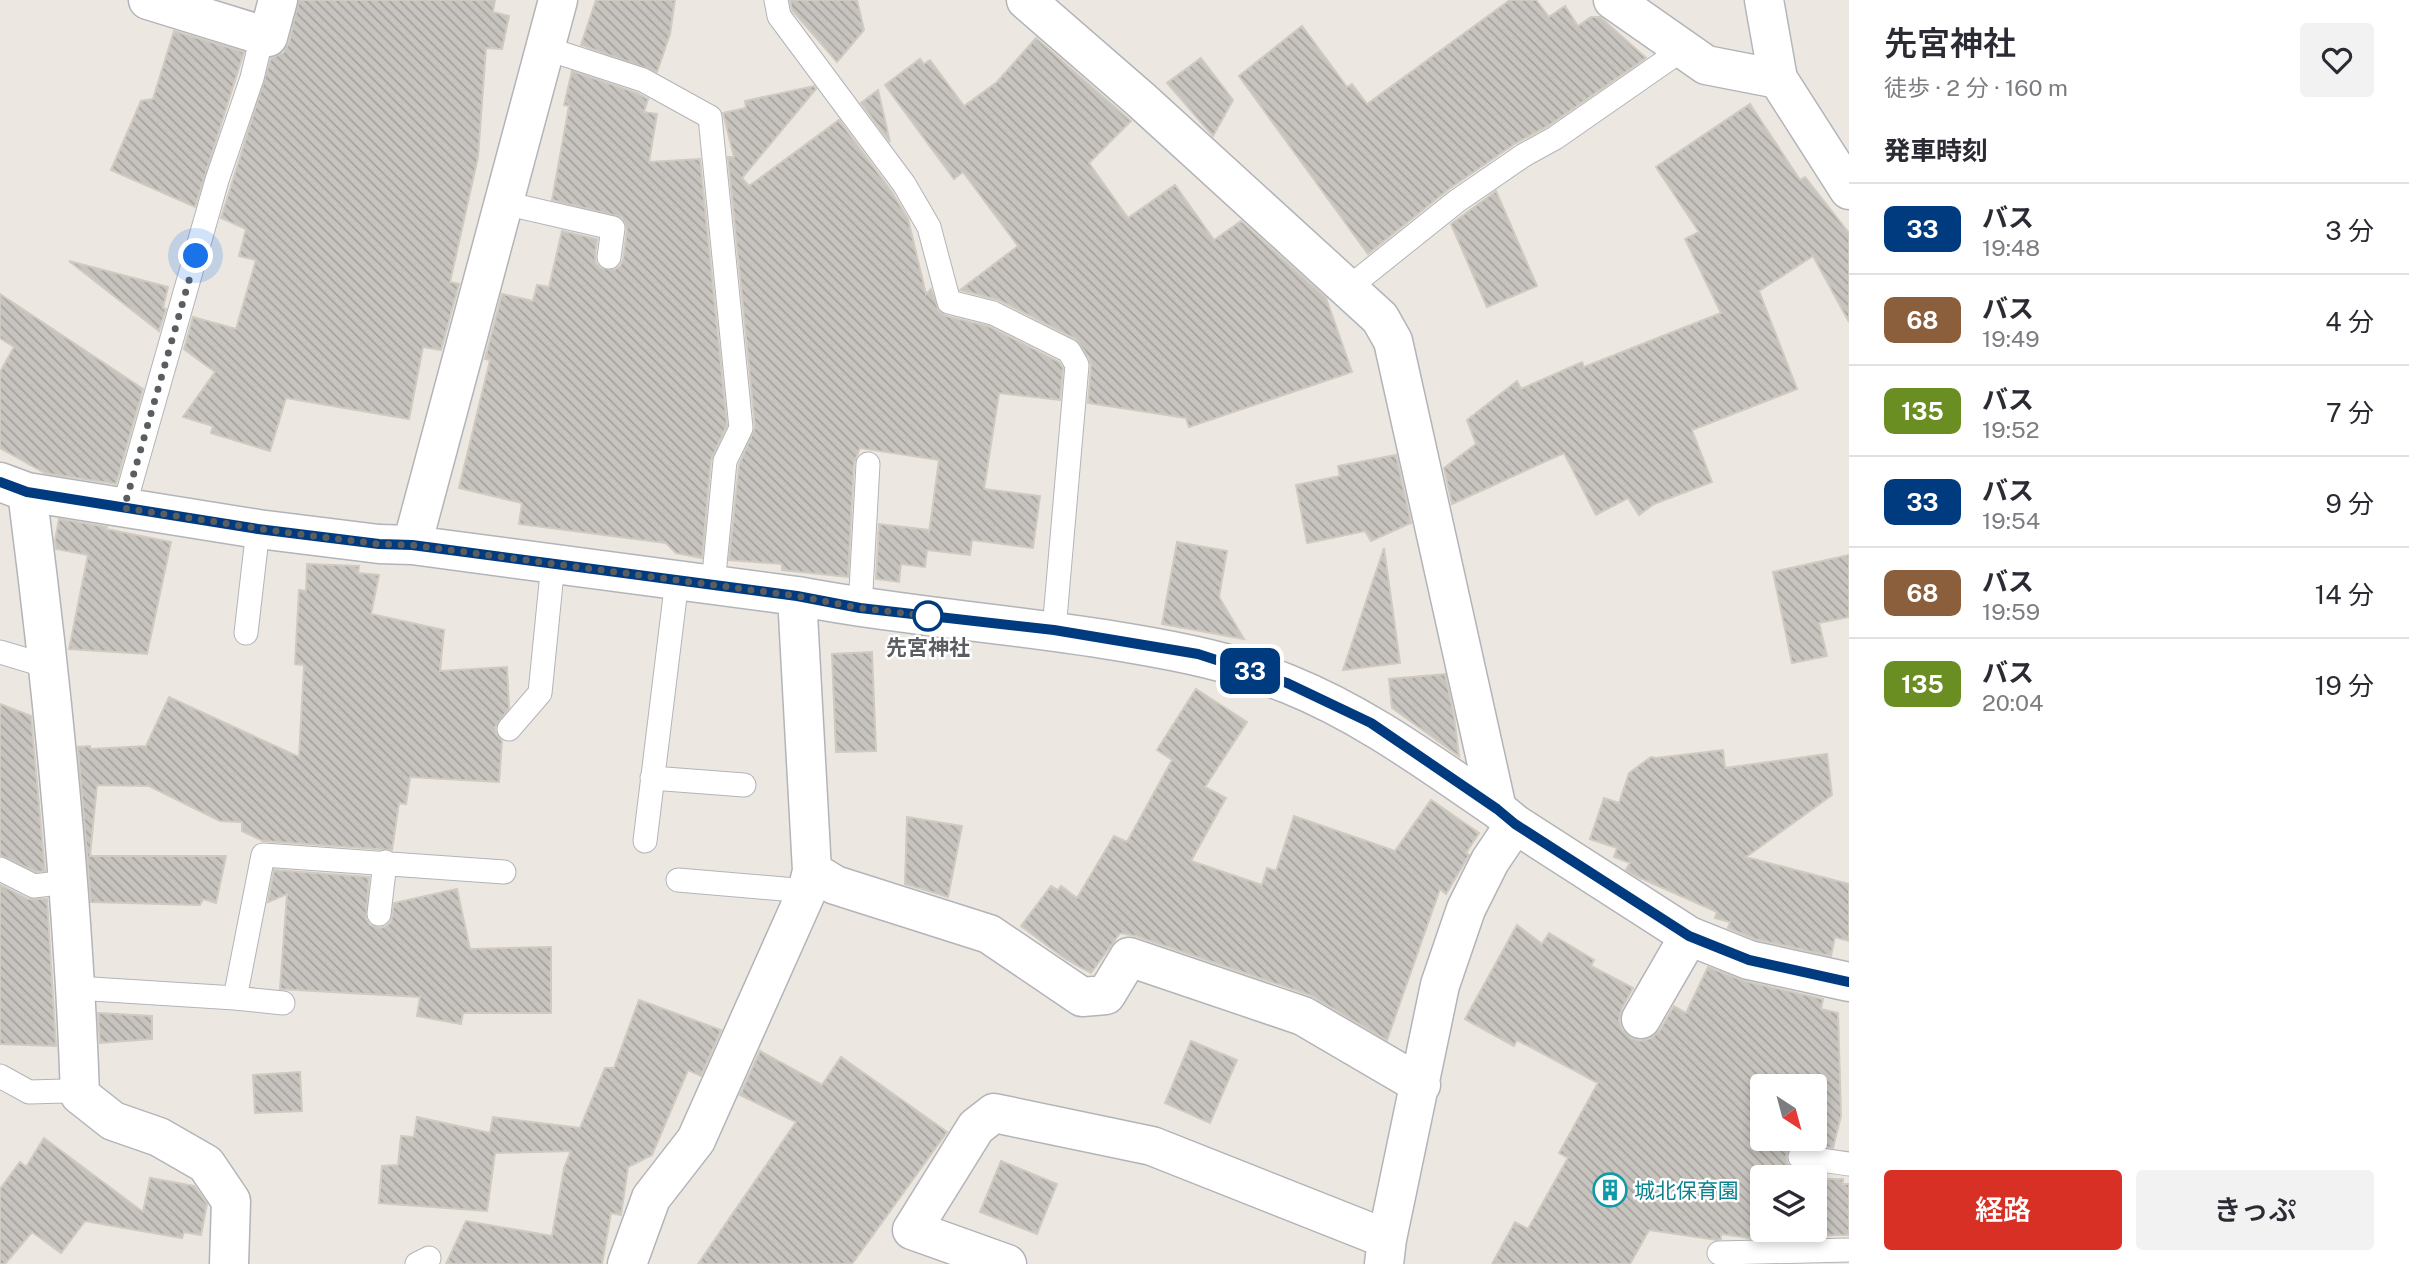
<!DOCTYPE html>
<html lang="ja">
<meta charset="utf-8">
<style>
body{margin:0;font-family:"Public Sans","Noto Sans JP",sans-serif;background:#f2f2f3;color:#2b2b33;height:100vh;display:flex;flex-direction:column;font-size:26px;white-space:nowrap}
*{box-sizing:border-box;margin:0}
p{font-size:23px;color:#7c7c81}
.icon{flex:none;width:38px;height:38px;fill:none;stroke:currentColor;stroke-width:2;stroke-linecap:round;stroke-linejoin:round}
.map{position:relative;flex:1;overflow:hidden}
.side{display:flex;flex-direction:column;background:#fff;width:560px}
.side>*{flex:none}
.badge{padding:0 14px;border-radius:10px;font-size:24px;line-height:46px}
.needle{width:46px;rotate:144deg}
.fabs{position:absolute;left:1750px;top:1074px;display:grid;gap:14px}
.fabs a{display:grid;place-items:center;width:77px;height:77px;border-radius:7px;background:#fff;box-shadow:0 4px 10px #0003;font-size:35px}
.you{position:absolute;width:35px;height:35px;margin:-18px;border:5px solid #fff;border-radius:50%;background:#1a73e8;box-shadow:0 0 0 10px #1a73e833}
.map>.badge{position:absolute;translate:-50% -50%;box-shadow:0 0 0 4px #fff}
h2{padding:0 35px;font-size:26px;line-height:63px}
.round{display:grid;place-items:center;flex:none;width:74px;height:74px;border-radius:7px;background:#f2f2f3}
.headline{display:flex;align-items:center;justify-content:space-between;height:119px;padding:0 35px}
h1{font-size:33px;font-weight:600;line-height:52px}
.action{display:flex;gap:14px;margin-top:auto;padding:14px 35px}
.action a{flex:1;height:80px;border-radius:7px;background:#d93025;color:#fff;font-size:28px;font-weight:600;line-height:80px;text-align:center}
.action a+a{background:#f2f2f3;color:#2b2b33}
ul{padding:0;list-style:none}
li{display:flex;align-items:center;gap:21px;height:91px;padding:0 35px;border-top:2px solid #e1e1e2}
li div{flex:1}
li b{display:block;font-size:26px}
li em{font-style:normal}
li .badge{min-width:77px;font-weight:700;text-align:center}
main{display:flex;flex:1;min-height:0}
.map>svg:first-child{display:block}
</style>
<main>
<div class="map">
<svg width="1849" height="1264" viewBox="0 0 1849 1264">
<defs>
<pattern id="building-back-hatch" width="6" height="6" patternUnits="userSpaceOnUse" patternTransform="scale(1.75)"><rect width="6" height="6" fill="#c7c3be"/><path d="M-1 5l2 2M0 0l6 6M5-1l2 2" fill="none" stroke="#a5a29e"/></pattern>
</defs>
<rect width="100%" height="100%" fill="#ece8e1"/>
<!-- building -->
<path fill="url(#building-back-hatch)" stroke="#d0cac0" stroke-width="2" fill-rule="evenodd" d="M299 0H495L493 12 509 16 502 49 486 48 478 157 450 282 459 284 441 350 423 347 409 419 286 398 270 451 211 433 213 426 183 417 215 372 184 349 193 317 236 329 256 260 239 256 246 229 221 218 271 58 283 53 289 43Z
M596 0H675L670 34 657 72 581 45Z
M790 0H857L864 30 837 62 792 10Z
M1510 0H1536L1549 17 1565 6 1578 26 1591 17H1600L1646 58 1548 126 1516 143 1449 189 1368 254 1239 76 1302 26 1347 87 1352 84 1367 104Z
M174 31 244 52 195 207 111 170 141 101 153 99Z
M1036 38 1131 121 1089 163 1128 218 1175 185 1214 240 1241 221 1326 298 1352 372 1189 427 1186 418 1088 403 1091 365 1089 358 1076 339 999 300 960 290 1018 246 963 172 954 179 885 85 920 59 924 64 930 60 964 106 997 82Z
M1201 58 1233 100 1213 136 1167 83Z
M572 71 637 93 648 99 644 112 657 114 649 162 700 159 727 425 711 460 702 558 676 553 666 543 519 524 522 503 459 488 490 360 485 359 502 294 533 301 537 285 549 287 562 231 597 239 595 256 596 263 601 268 614 270 620 266 623 260 627 229 622 217 552 200 569 106 564 105Z
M814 86 816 89 742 178 749 186 839 120 892 192 908 219 926 294 931 289 939 311 946 316 988 326 1059 362 1063 368 1060 400 999 393 984 489 1040 496 1033 548 972 540 970 555 927 550 925 567 901 564 899 582 876 579 879 524 929 530V533L939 460 860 448 854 463 848 577 782 570V564L729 560 739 465 755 427 728 157H734L723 113 746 108 745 101Z
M878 90 890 142 861 103Z
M1750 104 1800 180 1805 177 1849 233V322L1813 256 1759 291 1797 389 1692 430 1712 482 1654 504 1639 515 1628 498 1596 515 1564 453 1452 504 1444 468 1476 444 1467 420 1517 381 1521 389 1582 362 1584 367 1721 313 1685 239 1699 232 1656 167Z
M1496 191 1537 286 1487 307 1451 224Z
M69 261 168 287 163 308 166 309 159 331Z
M0 294 143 389 116 484 45 473 0 448V372L14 347 0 338Z
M1396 455 1411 523 1371 541 1365 531 1307 543 1296 485 1340 476 1338 466Z
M59 519 107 527 106 529 171 542 147 654 69 649 88 555 56 549 55 540Z
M1177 542 1227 551 1219 597 1244 639 1162 624Z
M1384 548 1400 663 1343 670Z
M1849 555V617L1819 623 1827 656 1792 663 1773 572Z
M307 564 359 566 358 573 379 575 371 614 444 630 440 671 507 667 509 708 495 727 496 734 502 741 499 782 410 777 406 804 399 803 392 850 263 841 242 831V822L220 821 149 786 97 785 90 856H226L216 903 203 899 200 905 91 902 78 747 90 746 91 749 146 746 169 697 299 757 304 665 295 664 299 590 306 591Z
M872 652 876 751 836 752 832 654Z
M1445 674 1454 716 1459 756 1392 708 1389 679Z
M1196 689 1247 722 1205 787 1226 798 1191 861 1262 885 1267 868 1276 871 1294 816 1395 851 1431 800 1479 833 1466 853 1469 855 1446 894 1440 889 1387 1040 1310 995 1136 936 1120 933 1091 973 1064 958 1021 926 1051 886 1058 890 1061 886 1077 898 1114 836 1127 842 1172 760 1157 750Z
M0 704 31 716 45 871 36 872 0 855Z
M1723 750 1725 768 1827 754 1832 795 1746 857 1849 884V941L1835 937 1831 956 1755 939 1728 928 1730 922 1715 918 1717 912 1636 876 1626 870 1630 863 1614 857 1617 848 1590 839 1604 798 1619 803 1629 773 1651 757 1656 758Z
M907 817 962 826 948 897 905 884Z
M274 870 369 877 366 919 370 925 378 928 385 927 391 922 394 903 457 889 470 949 551 947V1013H463L461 1024 417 1016 420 997 280 989 287 894 268 902Z
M0 885 28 899H47L56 1046 0 1044Z
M1517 925 1542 944 1549 933 1594 960 1591 966 1633 988 1622 1008 1619 1020 1622 1030 1631 1038 1640 1041 1651 1038 1660 1030 1674 1006 1686 1013 1708 967 1744 981 1823 999 1821 1009 1838 1013 1841 1116 1833 1148 1795 1144 1789 1149 1786 1156 1787 1163 1792 1168 1826 1175 1825 1179H1843V1184H1849V1235L1774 1236V1238H1750L1721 1234V1239L1717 1240 1649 1230 1630 1264H1492L1515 1222 1528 1229 1568 1158 1559 1153 1598 1083 1517 1040 1514 1046 1465 1019ZM1762 1087H1815V1139H1762ZM1762 1178H1815V1230H1762Z
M639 1000 721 1030 701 1076 688 1070 652 1155 628 1167 621 1215 611 1213 602 1264H446L466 1221 552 1236 564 1168 571 1151 495 1153 487 1211 379 1203 382 1166 398 1165 401 1136 414 1137 417 1117 490 1133 493 1117 580 1128 605 1068H614Z
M98 1013 152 1016V1039L100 1043Z
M1191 1041 1237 1060 1210 1123 1165 1103Z
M760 1051 822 1085 841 1057 947 1132 852 1264H698L796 1122 740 1095Z
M300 1072 302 1111 255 1113 253 1075Z
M44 1138 143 1212 150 1178 194 1186 207 1204 201 1235 184 1232 182 1238 85 1221 61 1253 32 1232 5 1264H0V1189L20 1162 26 1167Z
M1001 1161 1057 1184 1037 1234 980 1212Z"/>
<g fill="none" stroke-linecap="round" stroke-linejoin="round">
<defs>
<path id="lane" d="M776 0 779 16 904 184 929 227 949 302 993 313 1069 351 1077 365 1054 630
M545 48 643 80 710 117 741 428 725 461 713 585
M504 203 613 228 609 257
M1347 289 1457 201 1524 155 1555 138 1683 49
M124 507 217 180 252 78 262 36
M860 608 868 464
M246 633 258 529
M0 652 50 667
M509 729 540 693 553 563
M652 778 744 785
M645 841 677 580
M0 869 34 886 67 882
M678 880 807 891
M379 914 385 862
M76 988 235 998 263 855 504 872
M235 998 283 1003
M0 1076 29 1092 65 1091 80 1095
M1800 1157 1849 1164
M1719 1253 1849 1250
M417 1264 429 1258"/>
<path id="street" d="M148 0 268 37 278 0
M1026 0 1140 99 1380 318 1393 341 1497 809
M1613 0 1706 65 1778 79 1849 190
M0 482 27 492 258 529 379 544 412 545 797 596C906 617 1018 624 1128 643 1182 652 1236 663 1288 684 1365 715 1429 763 1497 809L1515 824 1689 936 1749 960 1849 982
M27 492C53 692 73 893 80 1095L113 1121 159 1137 206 1164 231 1201 229 1264
M412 545 558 0
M812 871 835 885 989 934 1082 997 1106 995 1129 957 1303 1016 1421 1085
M1641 1019 1689 936
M627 1264 651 1198 696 1140 807 891 812 871 797 596
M1007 1264 912 1230 976 1127 994 1113 1152 1146 1387 1239
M1384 1264 1387 1239 1440 985 1466 909 1490 861 1515 824"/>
<path id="secondary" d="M1764 0 1778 79"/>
</defs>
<!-- lane casing -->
<use href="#lane" stroke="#b2b4b8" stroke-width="25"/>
<!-- street casing -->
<use href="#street" stroke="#b2b4b8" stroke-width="41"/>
<!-- secondary casing -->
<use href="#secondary" stroke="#b3b6bb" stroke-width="41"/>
<!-- lane -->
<use href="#lane" stroke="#fff" stroke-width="23"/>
<!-- street -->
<use href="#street" stroke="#fff" stroke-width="38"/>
<!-- secondary -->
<use href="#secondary" stroke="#fff" stroke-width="38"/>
</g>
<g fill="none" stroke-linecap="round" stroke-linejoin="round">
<defs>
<path id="line" d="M0 482 27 492 258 529 379 544 412 545 797 596 860 608 1054 630 1198 654 1287 683 1371 723 1497 809 1515 824 1689 936 1749 960 1849 982"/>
</defs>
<!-- line casing -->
<use href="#line" stroke="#fff" stroke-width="16"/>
<!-- line -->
<use href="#line" stroke="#003b80" stroke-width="10"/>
<!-- walk -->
<path stroke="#5a5e61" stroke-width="7" stroke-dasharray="0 12.6" d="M196 256 124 508 282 532 379 544 412 545 797 596 860 608 928 616"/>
</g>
<!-- icons -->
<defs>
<symbol id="building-ring" viewBox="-11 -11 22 22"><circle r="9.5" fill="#fff" stroke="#0f9aa8" stroke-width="1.5"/><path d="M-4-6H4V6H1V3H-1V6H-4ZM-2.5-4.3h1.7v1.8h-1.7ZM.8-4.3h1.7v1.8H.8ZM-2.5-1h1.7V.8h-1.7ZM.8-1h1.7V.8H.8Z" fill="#0f9aa8"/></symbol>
</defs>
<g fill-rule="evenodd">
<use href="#building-ring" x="1591" y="1171" width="38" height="38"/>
</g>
<!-- markers -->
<circle fill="#fff" stroke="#003b80" stroke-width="3.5" cx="928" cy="616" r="14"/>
<g text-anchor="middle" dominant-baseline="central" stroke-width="5" stroke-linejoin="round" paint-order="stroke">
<!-- stop labels -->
<g font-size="21" font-weight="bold" fill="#5a5e61" stroke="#fff">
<text x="928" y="647">先宮神社</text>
</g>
<!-- culture labels -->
<g font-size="21" fill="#0d838f" stroke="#fff" text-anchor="start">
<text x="1634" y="1190">城北保育園</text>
</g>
</g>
</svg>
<div class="fabs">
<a><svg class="needle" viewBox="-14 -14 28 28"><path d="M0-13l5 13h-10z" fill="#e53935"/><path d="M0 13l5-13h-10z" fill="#7c7c81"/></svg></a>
<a><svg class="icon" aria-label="layers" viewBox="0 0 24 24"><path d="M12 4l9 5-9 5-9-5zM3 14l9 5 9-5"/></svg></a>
</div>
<div class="you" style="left:196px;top:256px"></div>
<b class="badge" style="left:1250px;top:671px;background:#003b80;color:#fff">33</b>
</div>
<section class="side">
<div class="headline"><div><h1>先宮神社</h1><p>徒歩 · 2 分 · 160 m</p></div><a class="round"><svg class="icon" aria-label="heart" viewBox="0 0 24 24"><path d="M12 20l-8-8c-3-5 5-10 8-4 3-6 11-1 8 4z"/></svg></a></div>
<h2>発車時刻</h2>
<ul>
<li><span class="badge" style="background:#003b80;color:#fff">33</span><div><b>バス</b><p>19:48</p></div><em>3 分</em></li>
<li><span class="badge" style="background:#8b5e3c;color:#fff">68</span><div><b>バス</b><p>19:49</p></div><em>4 分</em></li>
<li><span class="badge" style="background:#6b8e23;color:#fff">135</span><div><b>バス</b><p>19:52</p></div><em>7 分</em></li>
<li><span class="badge" style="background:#003b80;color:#fff">33</span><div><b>バス</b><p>19:54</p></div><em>9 分</em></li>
<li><span class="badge" style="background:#8b5e3c;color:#fff">68</span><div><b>バス</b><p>19:59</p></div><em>14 分</em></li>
<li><span class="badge" style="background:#6b8e23;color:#fff">135</span><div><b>バス</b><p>20:04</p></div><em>19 分</em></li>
</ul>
<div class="action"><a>経路</a><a>きっぷ</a></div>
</section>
</main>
